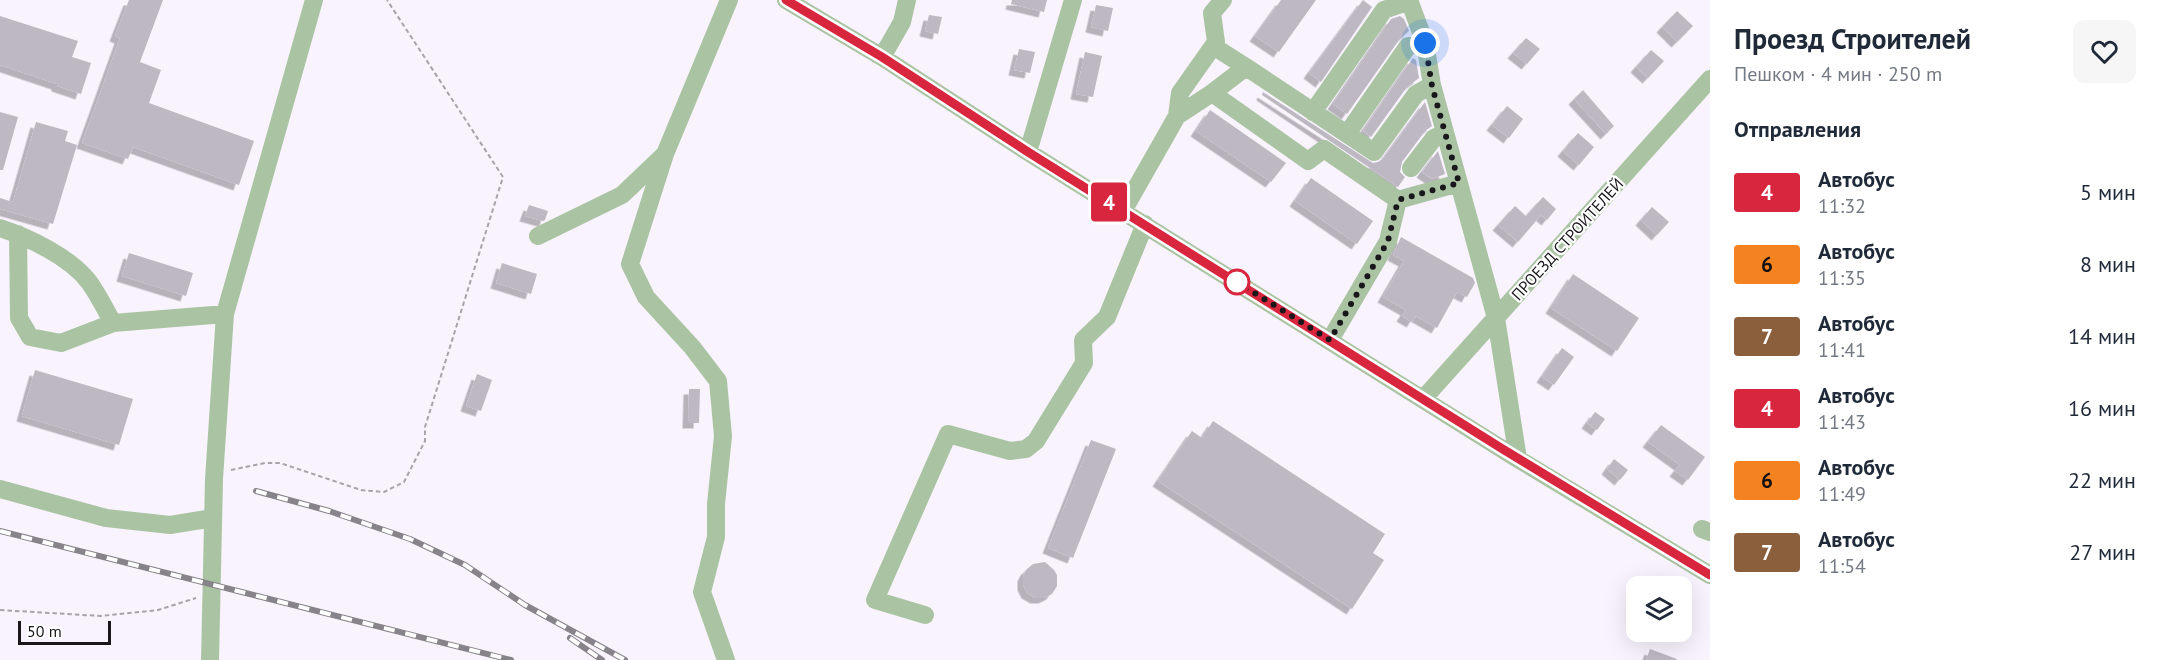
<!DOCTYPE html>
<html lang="ru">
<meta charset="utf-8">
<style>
body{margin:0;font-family:"PT Sans",sans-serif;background:#f6f6f7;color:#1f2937;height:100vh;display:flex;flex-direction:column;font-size:22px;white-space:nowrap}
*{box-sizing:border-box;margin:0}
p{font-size:20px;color:#747a83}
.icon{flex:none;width:33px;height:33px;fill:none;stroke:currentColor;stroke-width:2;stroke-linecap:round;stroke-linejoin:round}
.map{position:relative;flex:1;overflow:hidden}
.details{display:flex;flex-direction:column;background:#fff;width:450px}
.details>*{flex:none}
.badge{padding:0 12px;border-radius:4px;font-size:21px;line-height:39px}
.tools{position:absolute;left:1626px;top:576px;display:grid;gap:12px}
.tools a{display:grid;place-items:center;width:66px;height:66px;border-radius:12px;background:#fff;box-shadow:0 6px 24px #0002;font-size:30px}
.scale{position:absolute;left:18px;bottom:15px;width:93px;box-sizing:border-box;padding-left:6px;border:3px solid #19171b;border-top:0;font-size:16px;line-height:21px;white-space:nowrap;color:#19171b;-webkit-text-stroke:4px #fff;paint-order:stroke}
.you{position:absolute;width:30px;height:30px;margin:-15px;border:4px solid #fff;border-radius:50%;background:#1a73e8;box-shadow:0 0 0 9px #1a73e833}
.map>.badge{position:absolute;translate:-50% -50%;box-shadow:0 0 0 3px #fff}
h2{padding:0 24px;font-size:22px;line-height:54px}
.round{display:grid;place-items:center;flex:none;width:63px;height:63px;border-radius:12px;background:#f6f6f7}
.headline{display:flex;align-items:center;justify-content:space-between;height:102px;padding:0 24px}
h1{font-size:28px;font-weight:700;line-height:45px}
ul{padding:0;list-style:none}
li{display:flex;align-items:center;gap:18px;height:72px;padding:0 24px}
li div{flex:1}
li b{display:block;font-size:22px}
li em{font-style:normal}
li .badge{min-width:66px;font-weight:700;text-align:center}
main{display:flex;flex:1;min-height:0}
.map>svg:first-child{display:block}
</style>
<main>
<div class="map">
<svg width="1710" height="660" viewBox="0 0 1710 660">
<defs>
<filter id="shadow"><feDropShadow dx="-5.5" dy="5.5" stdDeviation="0" flood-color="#0004"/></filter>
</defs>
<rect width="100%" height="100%" fill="#f9f3fe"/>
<!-- building -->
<path fill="#bdb8c2" filter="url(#shadow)" d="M129 0H163L140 62 161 70 149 103 254 141 239 185 133 147 128 159 82 143 120 38 115 36Z
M1012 0H1047L1044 12 1011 4Z
M1281 0H1316L1279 52 1255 36Z
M1363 0 1372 7 1321 82 1309 73Z
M1096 5 1113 8 1108 31 1091 27Z
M1677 11 1693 26 1677 42 1662 27Z
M929 15 942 17 938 34 925 31Z
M0 16 78 41 72 57 91 63 81 94 57 86V84L0 65Z
M1400 16 1404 19 1409 31 1399 40 1347 114 1333 104 1391 19Z
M1526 38 1540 49 1527 64 1513 53Z
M1019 49 1035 52 1030 73 1014 70Z
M1651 50 1664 61 1648 78 1636 67Z
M1085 52 1102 56 1093 97 1076 94Z
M1413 58 1416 60 1419 78 1407 87 1371 137 1363 131Z
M1583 90 1614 126 1606 134 1574 99Z
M1263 92 1373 163 1378 162 1383 159 1425 102 1432 126 1425 131 1402 162 1400 172 1405 177 1398 187 1262 95Z
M1507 106 1523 119 1509 138 1492 125Z
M1210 110 1286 163 1271 182 1196 131Z
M0 112 18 117 3 170H0Z
M36 122 68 131 65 141 77 145 53 224 0 209V198L13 202Z
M1578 133 1594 147 1579 165 1563 151Z
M1438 151 1445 174 1432 179 1422 172Z
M1311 178 1373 221 1357 244 1295 201Z
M1543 197 1556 209 1547 220 1541 215 1518 242 1498 225 1515 206 1526 216Z
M529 205 548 211 545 220 543 221 525 216Z
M1652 207 1669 222 1657 235 1641 220Z
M1401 237 1473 278 1475 283 1467 297 1457 292 1437 328 1416 316 1412 322 1402 316 1406 310 1383 297 1404 261 1393 255Z
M129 253 193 273 186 296 122 276Z
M502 263 537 274 531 294 496 283Z
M1573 274 1639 318 1617 351 1551 308Z
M1562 348 1574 357 1554 385 1542 377Z
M35 370 133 399 119 445 22 416Z
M477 374 492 380 481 411 466 406Z
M689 389H700L699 423H688Z
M1595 412 1605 419 1597 430 1587 423Z
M1213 421 1385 534 1373 553 1384 560 1352 609 1158 481 1192 431 1202 438Z
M1661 425 1705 457 1688 480 1675 471 1680 465 1648 442Z
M1091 440 1116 449 1073 558 1048 548Z
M1614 459 1628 470 1620 480 1607 469Z
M1045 562 1054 570 1057 575V586L1052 594 1044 598H1036L1027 593 1023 585V576L1026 570 1033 564Z
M1650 649 1677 659 1676 660H1646Z"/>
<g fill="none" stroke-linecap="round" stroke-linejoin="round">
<!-- path -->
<path stroke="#a7a2ab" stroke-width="2" stroke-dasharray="4.5 3" stroke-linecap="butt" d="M231 470 265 463H280L361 490 384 492 404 482 425 441V427L503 177 387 0
M0 610 101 616 158 610 196 598"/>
<!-- minor -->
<path stroke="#aac4a3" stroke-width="18" d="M786 0 882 57 1028 152 1518 459 1710 575
M1409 0 1425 43 1432 85 1496 318 1518 459
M1213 46 1246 67
M882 57 902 22 907 0
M1212 93 1246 67 1374 152 1416 94 1432 85
M1313 112 1384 10 1409 1
M1177 116 1212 93 1308 161 1324 149 1398 200
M1347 134 1408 46 1425 43
M1028 152 1073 0
M665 154 630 264 646 297 692 347 718 381 723 436 716 504V537L702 592 726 660
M1411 168 1434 138 1445 133
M1123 211 1177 116 1180 93 1216 42 1212 13 1223 0
M0 228C28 237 70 257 89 282 98 294 105 309 113 323L225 314
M18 234 19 318 30 337 61 343 113 323
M538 236 622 195 665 154 729 0
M1330 340 1388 241 1398 200 1459 183
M1423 399 1710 79
M0 489 106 518 170 525 213 518
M1702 529 1710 532
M925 615 875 600 948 434 1010 451 1026 449 1036 441 1084 363 1083 340 1107 317 1145 224
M210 660 214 479 225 314 314 0"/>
<defs>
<path id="rail" d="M256 491 329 511 410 539 465 565 525 605 625 660
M0 531 511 660
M570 638 602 660"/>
</defs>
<!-- rail casing -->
<use href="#rail" stroke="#87838a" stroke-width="6"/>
<!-- rail -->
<use href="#rail" stroke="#fff" stroke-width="4" stroke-dasharray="11" stroke-linecap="butt"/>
</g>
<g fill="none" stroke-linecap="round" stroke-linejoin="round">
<defs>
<path id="line" d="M786 0 882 57 1028 152 1501 448 1710 575"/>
</defs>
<!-- line casing -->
<use href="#line" stroke="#fff" stroke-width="14"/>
<!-- line -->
<use href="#line" stroke="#d7263d" stroke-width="9"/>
<!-- walk -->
<path stroke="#19171b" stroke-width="6" stroke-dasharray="0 10.8" d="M1237 282 1330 340 1388 241 1398 200 1459 183 1432 86 1425 43"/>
</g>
<!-- markers -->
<circle fill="#fff" stroke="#d7263d" stroke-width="3" cx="1237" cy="282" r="12"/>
<g text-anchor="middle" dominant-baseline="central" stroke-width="4.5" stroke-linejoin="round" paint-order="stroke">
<!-- street labels -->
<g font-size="16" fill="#19171b" stroke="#fff">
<text transform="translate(1567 239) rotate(-48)">ПРОЕЗД СТРОИТЕЛЕЙ</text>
</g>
</g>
</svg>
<div class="tools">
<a><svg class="icon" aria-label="layers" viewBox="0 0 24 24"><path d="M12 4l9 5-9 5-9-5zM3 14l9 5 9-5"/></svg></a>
</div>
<div class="scale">50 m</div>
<div class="you" style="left:1425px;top:43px"></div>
<b class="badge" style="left:1109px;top:202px;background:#d7263d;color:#fff">4</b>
</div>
<section class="details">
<div class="headline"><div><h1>Проезд Строителей</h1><p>Пешком · 4 мин · 250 m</p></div><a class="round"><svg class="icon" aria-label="heart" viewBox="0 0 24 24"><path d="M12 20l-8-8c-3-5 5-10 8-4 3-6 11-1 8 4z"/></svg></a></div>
<h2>Отправления</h2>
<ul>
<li><span class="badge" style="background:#d7263d;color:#fff">4</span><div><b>Автобус</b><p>11:32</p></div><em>5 мин</em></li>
<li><span class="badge" style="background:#f58220;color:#111">6</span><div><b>Автобус</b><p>11:35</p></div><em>8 мин</em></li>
<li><span class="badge" style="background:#8b5e3c;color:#fff">7</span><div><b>Автобус</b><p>11:41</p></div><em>14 мин</em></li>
<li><span class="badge" style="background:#d7263d;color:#fff">4</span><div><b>Автобус</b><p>11:43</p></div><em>16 мин</em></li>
<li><span class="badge" style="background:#f58220;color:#111">6</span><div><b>Автобус</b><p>11:49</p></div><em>22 мин</em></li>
<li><span class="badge" style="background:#8b5e3c;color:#fff">7</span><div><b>Автобус</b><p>11:54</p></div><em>27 мин</em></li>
</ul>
</section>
</main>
